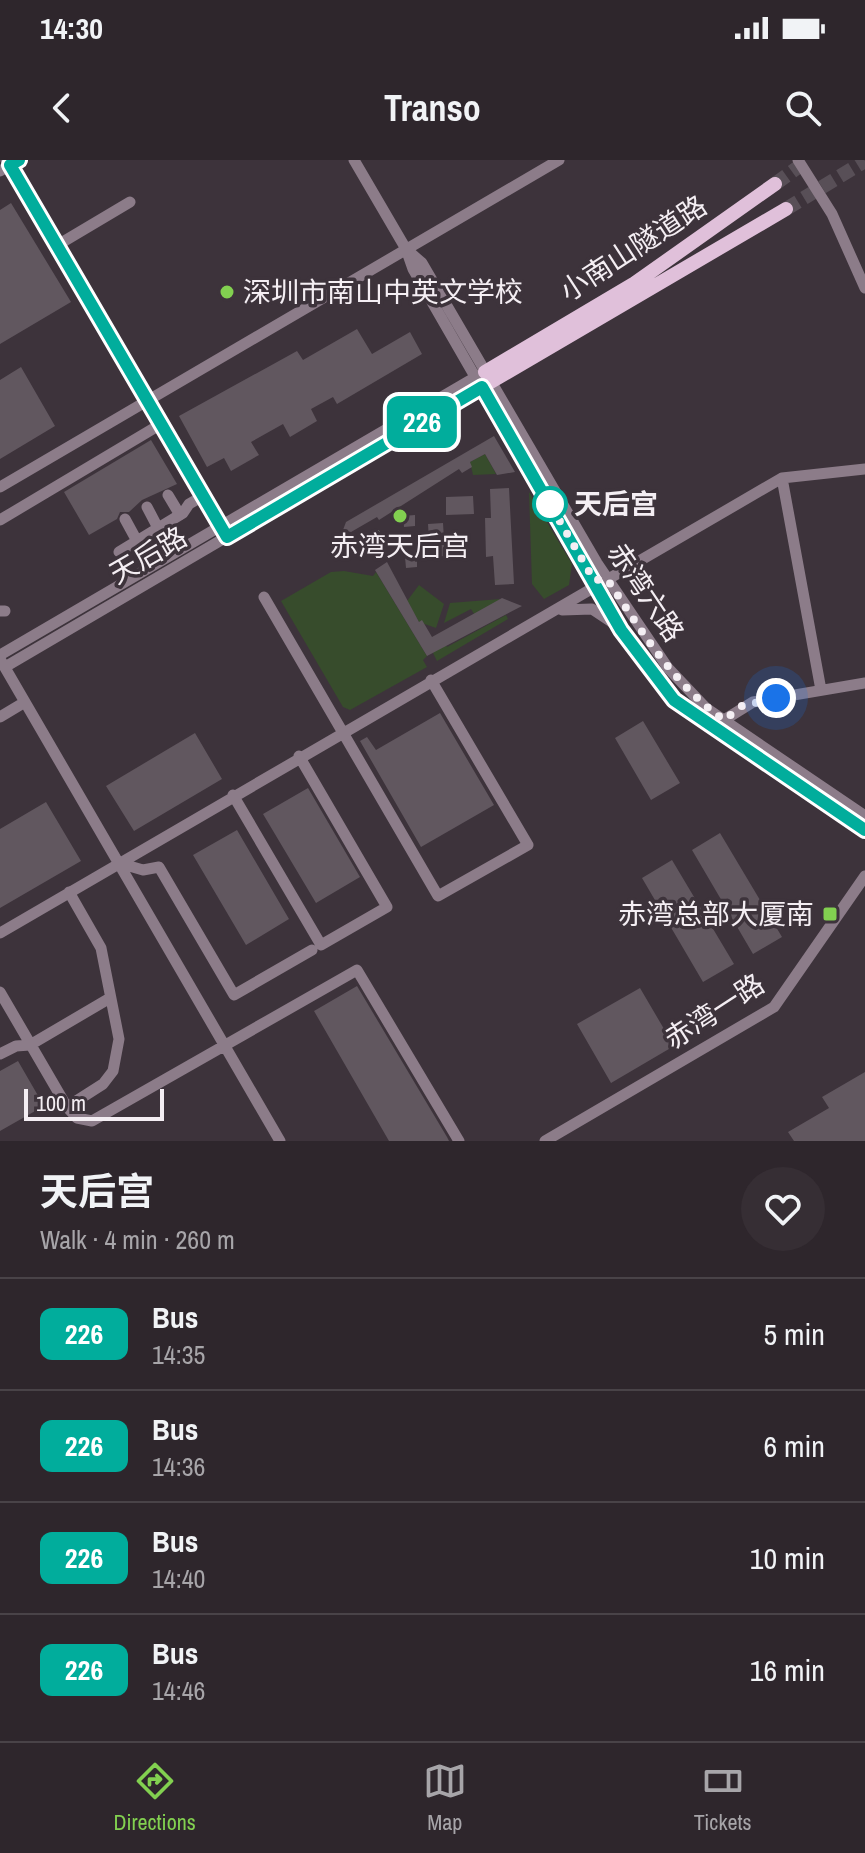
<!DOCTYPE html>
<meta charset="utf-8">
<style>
body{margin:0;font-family:"Archivo Narrow","Noto Sans SC",sans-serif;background:#362e34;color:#f1f3f6;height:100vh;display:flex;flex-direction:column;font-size:30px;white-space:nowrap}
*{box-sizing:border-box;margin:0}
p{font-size:26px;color:#a7a5a9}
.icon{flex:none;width:44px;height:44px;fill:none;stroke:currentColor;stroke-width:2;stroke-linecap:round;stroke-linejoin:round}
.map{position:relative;height:981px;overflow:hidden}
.side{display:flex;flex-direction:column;background:#2e262c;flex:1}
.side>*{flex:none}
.badge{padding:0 16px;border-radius:12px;font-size:28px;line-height:52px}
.scale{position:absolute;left:24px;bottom:20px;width:140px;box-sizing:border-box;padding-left:8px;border:4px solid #f4eef3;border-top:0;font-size:22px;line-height:28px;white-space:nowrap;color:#f4eef3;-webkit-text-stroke:6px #3d333b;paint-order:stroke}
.you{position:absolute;width:40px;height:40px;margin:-20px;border:6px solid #fff;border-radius:50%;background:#1a73e8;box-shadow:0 0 0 12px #1a73e833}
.map>.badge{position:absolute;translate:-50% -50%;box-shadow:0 0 0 4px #fff}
.round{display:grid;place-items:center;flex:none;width:84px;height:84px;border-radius:42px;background:#362e34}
.headline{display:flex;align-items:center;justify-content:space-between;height:136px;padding:0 40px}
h1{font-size:38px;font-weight:700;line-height:60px}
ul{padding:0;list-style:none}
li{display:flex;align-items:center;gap:24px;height:112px;padding:0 40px;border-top:2px solid #494348}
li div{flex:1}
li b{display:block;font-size:30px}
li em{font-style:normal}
li .badge{min-width:88px;font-weight:700;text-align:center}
.status{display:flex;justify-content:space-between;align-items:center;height:56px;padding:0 40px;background:#2e262c;direction:ltr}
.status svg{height:22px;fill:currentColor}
header{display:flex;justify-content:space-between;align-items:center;height:104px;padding:0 40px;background:#2e262c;font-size:36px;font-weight:700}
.tabs{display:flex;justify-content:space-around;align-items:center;height:112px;border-top:2px solid #494348;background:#2e262c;font-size:22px;color:#a7a5a9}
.tabs a{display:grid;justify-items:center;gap:4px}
.tabs .on{color:#82d050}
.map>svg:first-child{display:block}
</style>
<div class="status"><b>14:30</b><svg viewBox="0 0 49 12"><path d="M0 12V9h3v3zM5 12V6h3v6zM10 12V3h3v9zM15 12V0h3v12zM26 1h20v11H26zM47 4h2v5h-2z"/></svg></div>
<header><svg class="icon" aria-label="back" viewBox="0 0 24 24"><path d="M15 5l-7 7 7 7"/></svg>Transo<svg class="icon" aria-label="search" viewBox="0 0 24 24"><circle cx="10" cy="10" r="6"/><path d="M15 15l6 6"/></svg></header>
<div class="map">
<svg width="865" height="981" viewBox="0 0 865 981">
<rect width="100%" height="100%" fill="#3d333b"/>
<!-- green -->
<path fill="#374c2c" d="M485 294 496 314 473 315 470 302Z
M529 332 572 404 569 425 544 439 532 424Z
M344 411 373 416 376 412 427 496 423 500 427 507 350 550 343 547 281 441 331 412Z
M419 425 444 444 436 468 419 462 407 441Z
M501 439 474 454 471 449 444 463 450 443Z
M506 455 508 459 437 501 433 493 440 476 447 487Z"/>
<!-- water -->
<path fill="#637a57" stroke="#8e9d86" stroke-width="2" d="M378 371 381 376 379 395H373L370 390 372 372Z"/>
<!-- building -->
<path fill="#61575f" d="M11 43 71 142 0 184V50Z
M357 169 372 194 410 172 422 194 337 244 333 237 311 249 317 261 290 277 283 264 251 282 259 295 231 311 224 298 207 307 179 256 297 191 303 200Z
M21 207 55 266 0 299V220Z
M494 276 515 312 497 315 485 294 470 302 472 307 462 313 459 309 379 360 377 357 351 372 343 370 346 362Z
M151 280 177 324 142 340 129 352H120L117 359 89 375 64 332Z
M509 328 514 424 495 425 493 396 486 397 485 358H491L490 329Z
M473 336 474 354 446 355V337Z
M415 355V366L404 367 403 356Z
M443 363 445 396 430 397 428 364Z
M417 396V407L406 408 405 397Z
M387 402 419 462 422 460 432 477 502 438 522 446 427 496 375 410Z
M440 553 494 645 421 687 360 581 367 577 376 590Z
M643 561 680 623 651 640 615 578Z
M195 573 222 619 134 671 106 626Z
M308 628 360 717 316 743 263 654Z
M46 642 81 701 0 748V669Z
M237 670 289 759 246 785 193 695Z
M720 673 782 777 753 794 692 690Z
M672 700 734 804 703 822 642 718Z
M357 826 447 977 449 981H389L314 851Z
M640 828 674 886 611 923 577 864Z
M18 901 44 946 0 971V911Z
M865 912V981H794L788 972 829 948 822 937Z"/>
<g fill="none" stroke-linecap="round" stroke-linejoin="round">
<!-- major-tunnel -->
<path stroke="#584f57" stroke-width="14" stroke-dasharray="14 7" stroke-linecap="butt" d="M775 24 808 0
M786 49 865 1"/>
<!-- minor -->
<path stroke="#8c7c89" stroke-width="11" d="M6 0 225 372
M354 0 406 89 413 109 621 470 686 549 865 669
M0 11 19 0
M56 86 130 42
M406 89 422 103 597 403 668 508 706 548 865 656
M782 318 821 530
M0 327 559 0
M168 335 180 355
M147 347 158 368
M125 359 137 381
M0 360 161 264
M119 392 183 353 189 344 203 336
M264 437 438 736 528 685 431 520
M562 450 592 449 616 465
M0 451H5
M0 495 481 214
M0 499 280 981
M5 507 482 227
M0 557 25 542
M724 560 753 542 865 523
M233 635 321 785 387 747 299 596
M119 703 143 710 159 707 234 835 312 790
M69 732 101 788 119 879 113 911 103 924 67 947 77 958 92 961 357 810 459 981
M0 773 782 318 865 309
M0 832 67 947
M0 894 16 886 30 885 110 838
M545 981 774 847 865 716"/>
<!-- major -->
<path stroke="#e0c0da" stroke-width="14" d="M485 212 635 123 775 24
M482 227 786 49"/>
<!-- minor-bridge -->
<path stroke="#8c7c89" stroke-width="11" d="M798 0 832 54 865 128"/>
</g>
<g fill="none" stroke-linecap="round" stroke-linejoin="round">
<defs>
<path id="line" d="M19 0 10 5 227 377 482 227 621 470 674 540 865 670"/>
</defs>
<!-- line casing -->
<use href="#line" stroke="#fff" stroke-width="18"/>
<!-- line -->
<use href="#line" stroke="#01ad9c" stroke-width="12"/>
<!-- walk -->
<path stroke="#f4eef3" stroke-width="8" stroke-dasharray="0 14.4" d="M550 344 544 334 594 420 607 419C641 470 672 523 724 560L742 546 776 538"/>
</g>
<!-- markers -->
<g fill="#82d050" stroke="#3d333b" stroke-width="3">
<circle cx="227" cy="132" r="8"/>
<circle cx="400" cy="356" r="8"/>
<rect x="822" y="746" width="16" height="16" rx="4"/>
</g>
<circle fill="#fff" stroke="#01ad9c" stroke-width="4" cx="550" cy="344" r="16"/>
<g text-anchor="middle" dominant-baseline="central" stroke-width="7" stroke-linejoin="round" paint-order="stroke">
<!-- street labels -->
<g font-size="28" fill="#f4eef3" stroke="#3d333b">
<text transform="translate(633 88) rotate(-33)">小南山隧道路</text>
<text transform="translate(148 395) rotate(-30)">天后路</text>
<text transform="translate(646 432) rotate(56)">赤湾六路</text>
<text transform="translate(714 851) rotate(-33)">赤湾一路</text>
</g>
<!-- poi labels -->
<g font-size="28" fill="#f4eef3" stroke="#3d333b" text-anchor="start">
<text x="243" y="132">深圳市南山中英文学校</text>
<text x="400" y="386" text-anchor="middle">赤湾天后宫</text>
<text x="814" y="754" text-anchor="end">赤湾总部大厦南</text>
</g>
<!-- stop labels -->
<g font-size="28" font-weight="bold" fill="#f4eef3" stroke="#3d333b" text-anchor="start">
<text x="574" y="344">天后宫</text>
</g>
</g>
</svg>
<div class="scale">100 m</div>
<div class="you" style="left:776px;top:538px"></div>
<b class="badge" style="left:422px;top:262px;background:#01ad9c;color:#fff">226</b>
</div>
<section class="side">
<div class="headline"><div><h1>天后宫</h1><p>Walk · 4 min · 260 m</p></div><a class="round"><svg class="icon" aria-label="heart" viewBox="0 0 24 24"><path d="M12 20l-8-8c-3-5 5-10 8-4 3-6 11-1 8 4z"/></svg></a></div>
<ul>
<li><span class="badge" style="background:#01ad9c;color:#fff">226</span><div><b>Bus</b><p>14:35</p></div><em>5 min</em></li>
<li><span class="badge" style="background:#01ad9c;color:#fff">226</span><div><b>Bus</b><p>14:36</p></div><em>6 min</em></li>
<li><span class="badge" style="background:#01ad9c;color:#fff">226</span><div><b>Bus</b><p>14:40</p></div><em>10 min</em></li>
<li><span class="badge" style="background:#01ad9c;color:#fff">226</span><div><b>Bus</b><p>14:46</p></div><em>16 min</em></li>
</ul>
</section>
<nav class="tabs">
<a class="on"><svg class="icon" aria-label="directions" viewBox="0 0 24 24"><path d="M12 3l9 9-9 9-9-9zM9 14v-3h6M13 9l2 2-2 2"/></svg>Directions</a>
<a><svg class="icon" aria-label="map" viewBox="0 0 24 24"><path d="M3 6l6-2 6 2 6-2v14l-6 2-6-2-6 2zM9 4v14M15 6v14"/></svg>Map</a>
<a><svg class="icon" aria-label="tickets" viewBox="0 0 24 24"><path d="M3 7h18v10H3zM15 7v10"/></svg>Tickets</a>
</nav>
